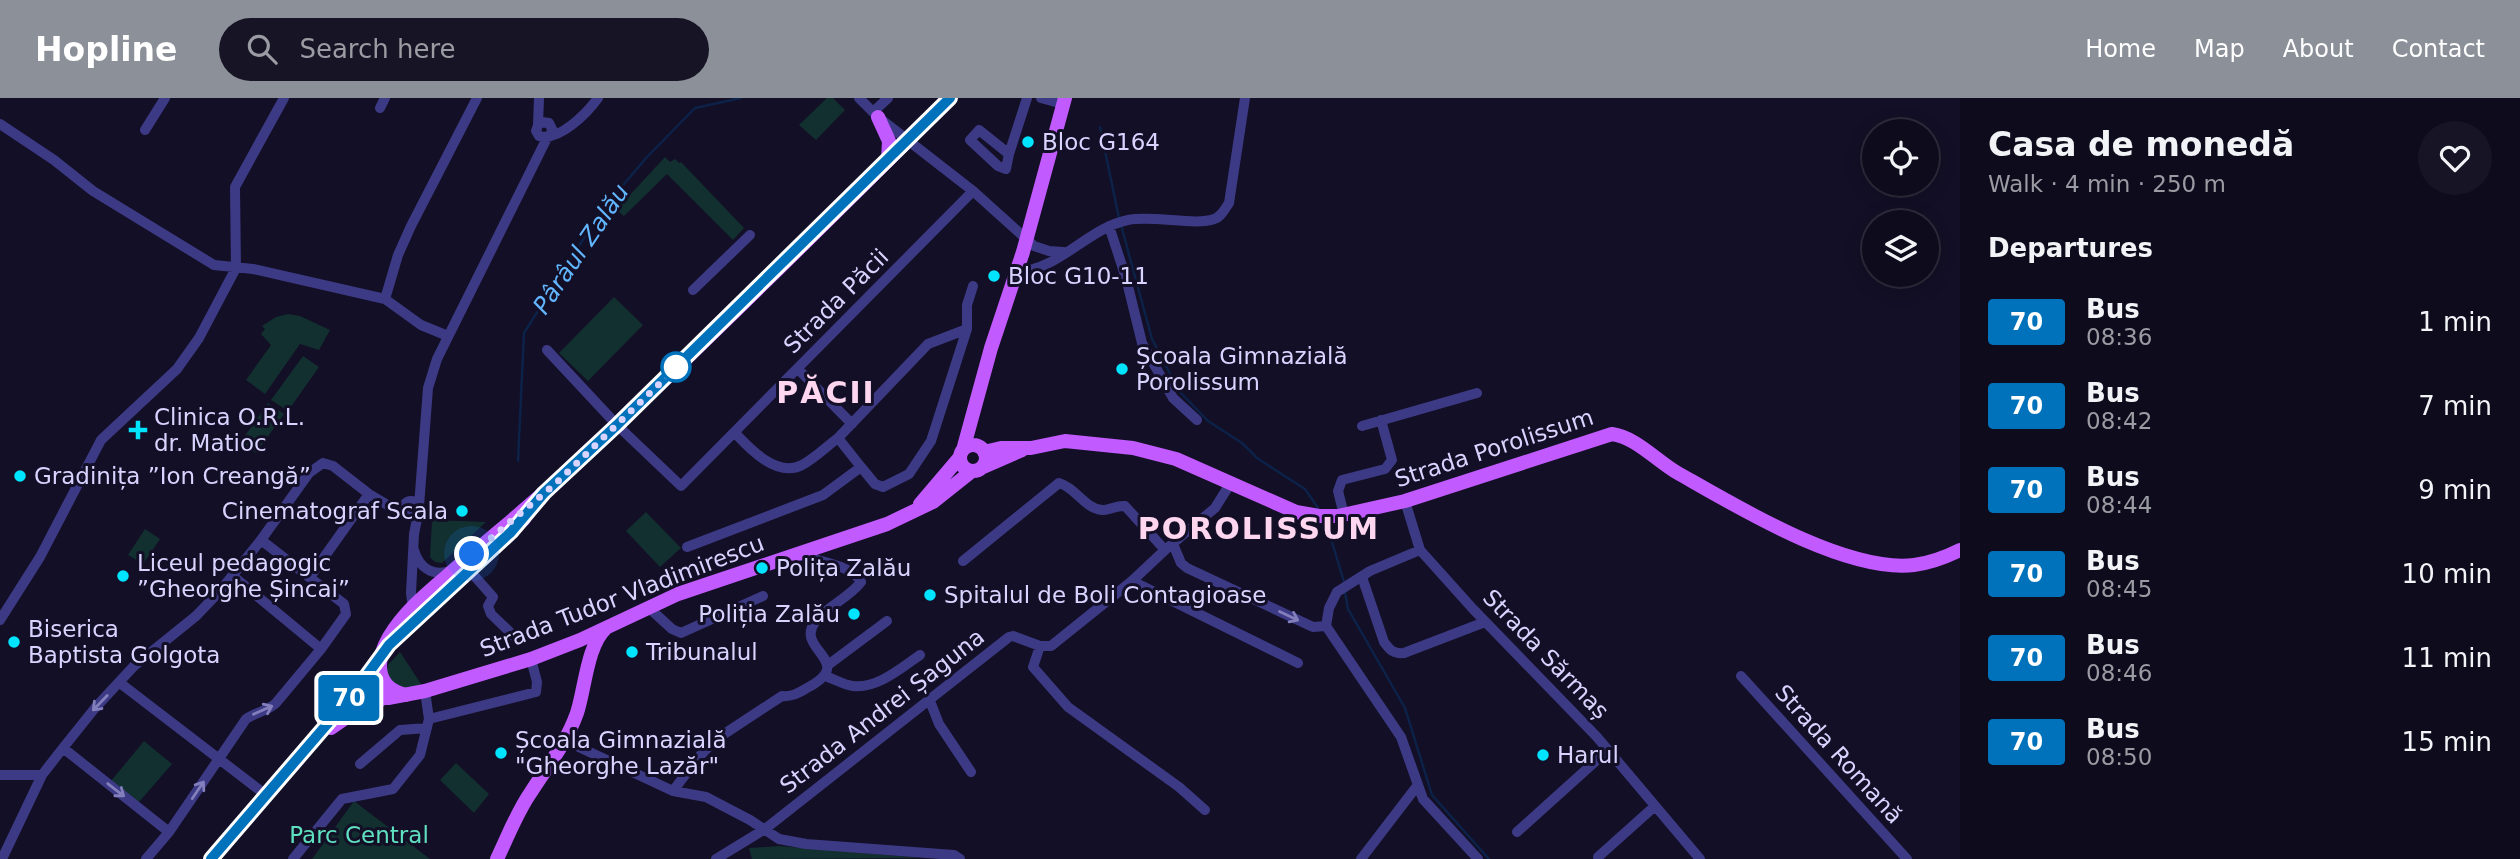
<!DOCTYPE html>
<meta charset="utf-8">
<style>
body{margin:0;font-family:"DejaVu Sans",sans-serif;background:#171425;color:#f1f3f6;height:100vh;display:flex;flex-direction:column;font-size:26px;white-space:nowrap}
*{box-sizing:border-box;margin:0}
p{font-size:23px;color:#9b9ba3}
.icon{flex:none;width:38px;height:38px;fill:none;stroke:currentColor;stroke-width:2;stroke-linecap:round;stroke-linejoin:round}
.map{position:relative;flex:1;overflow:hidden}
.panel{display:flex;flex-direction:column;background:#0e0b1c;width:560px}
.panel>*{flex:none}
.badge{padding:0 14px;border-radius:5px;font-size:24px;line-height:46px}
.tools{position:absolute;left:1862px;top:21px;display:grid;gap:14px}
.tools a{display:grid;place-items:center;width:77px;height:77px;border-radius:50%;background:#0e0b1c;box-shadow:0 4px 18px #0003,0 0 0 2px #2e2b3b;font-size:35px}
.you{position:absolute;width:35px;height:35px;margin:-18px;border:5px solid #fff;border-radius:50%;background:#1a73e8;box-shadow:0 0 0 10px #1a73e833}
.map>.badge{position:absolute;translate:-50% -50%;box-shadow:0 0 0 4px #fff}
h2{padding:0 28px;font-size:26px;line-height:63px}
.round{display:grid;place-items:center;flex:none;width:74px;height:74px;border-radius:37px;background:#171425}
.headline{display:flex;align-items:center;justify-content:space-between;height:119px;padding:0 28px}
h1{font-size:33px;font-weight:800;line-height:52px}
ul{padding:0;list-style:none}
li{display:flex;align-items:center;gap:21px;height:84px;padding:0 28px}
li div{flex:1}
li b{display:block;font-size:26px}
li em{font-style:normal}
li .badge{min-width:77px;font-weight:700;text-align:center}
header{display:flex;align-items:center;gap:42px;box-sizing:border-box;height:98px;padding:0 35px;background:#8c9099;color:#fff}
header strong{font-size:33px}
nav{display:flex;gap:38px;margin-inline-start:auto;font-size:24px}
.search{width:490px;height:63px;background:#171425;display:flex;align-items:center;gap:18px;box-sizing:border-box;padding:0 24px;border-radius:38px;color:#9b9ba3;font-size:26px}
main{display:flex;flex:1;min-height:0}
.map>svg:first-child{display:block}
</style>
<header>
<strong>Hopline</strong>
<div class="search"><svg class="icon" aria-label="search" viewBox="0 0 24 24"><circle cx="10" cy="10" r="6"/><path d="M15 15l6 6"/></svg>Search here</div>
<nav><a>Home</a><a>Map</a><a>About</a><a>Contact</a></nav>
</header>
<main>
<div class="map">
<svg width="1960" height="761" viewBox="0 0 1960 761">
<rect width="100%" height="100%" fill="#130f26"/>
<!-- green -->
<path fill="#12302f" d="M827 0H833L845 12 816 42 799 27Z
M665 59 670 64 675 61 679 65 681 64 744 130 733 142 667 76 624 118 616 112Z
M614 199 643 227 588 283 559 255Z
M288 216 300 218 330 232 319 252 300 246 265 296 246 282 271 247 261 236 265 231 262 228 276 219Z
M303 258 319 269 288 313 271 302Z
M268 305 284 316 256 355 240 345Z
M646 414 681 450 660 469 626 433Z
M432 422 486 424 442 465 435 464 430 459Z
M145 431 160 441 143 466 128 457Z
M400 554 421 586 410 592H398L385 581 388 567Z
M144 643 172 666 139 704 111 683Z
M456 665 489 696 474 715 440 682Z
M354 703 430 761H312Z
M779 748 922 760 752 761 749 750Z"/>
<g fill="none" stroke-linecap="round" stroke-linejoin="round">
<!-- stream -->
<path stroke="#0c2248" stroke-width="2.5" d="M1100 29 1119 120
M1121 127 1152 241 1179 293 1208 323 1242 345 1257 360 1305 391 1318 410
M518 363 524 235 601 113 647 59 695 10 741 0
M1326 424 1344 484
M1345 494 1348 511 1405 610 1432 697 1489 761"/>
<!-- minor -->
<path stroke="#3d3a85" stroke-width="10" d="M859 0 878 19 973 93 1034 148 1049 153 1063 154
M1041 0 1063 6
M380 10 385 0
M873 14 888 0
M0 26 54 62 93 93 214 167 253 171 385 201 421 227 448 238
M538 27 539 0
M145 32 165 0
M551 37 552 31 549 25 542 24 538 27 536 33 539 38C559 44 587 15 598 0
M1009 56 1006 71 998 68 970 42 979 32 1009 56 1027 0
M1109 128 1126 180 1142 245 1173 300 1197 322
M1017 174C1059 172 1088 130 1128 122 1153 117 1196 128 1214 121 1221 119 1225 111 1229 105L1245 0
M693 192 750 137
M385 201 398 157 411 128 477 0
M547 252 617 327 681 388 973 93
M798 271 852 326
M1362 328 1477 295
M735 335C750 351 777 380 802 367 815 360 827 348 838 340
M861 369 875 386 883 389 909 376 931 343 967 231V207L973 188
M403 411a8 8 0 1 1 16 0a8 8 0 1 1-16 0Z
M1405 403 1420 452 1473 511 1597 639 1700 761
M419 408 428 290 437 261 548 38
M1344 417 1338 393 1342 382 1385 371 1392 362 1381 322
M1173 446 1181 465 1187 470 1313 529 1326 528
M687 449 823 397 861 369 838 340 928 246 967 231
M414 452C419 470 434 480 452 472
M1420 452 1370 473 1337 494 1329 510 1326 528 1401 639 1423 701 1478 761
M963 463 1059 385C1075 389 1085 411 1102 412 1110 412 1117 407 1125 408L1165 452
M470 473 493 499 488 508 491 516 515 539H520
M233 478 321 551
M310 479 369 396
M1362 479 1384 544C1390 552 1393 556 1404 555L1485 524
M1132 483 1298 565
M648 509 672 531 681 535 763 498
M418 512 412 503 411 495 414 436 418 416
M0 522 40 459 101 342 177 271 199 240 236 170 235 89 284 0
M1040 548 1033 569 1068 609 1179 689 1205 712
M828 567 887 523
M825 578C834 581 844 587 853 588 877 591 901 570 920 557
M1741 578 1907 761
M120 585 266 697
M930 603 939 626 971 674
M429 621 536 594 537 584 531 561
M566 643 673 693 706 699 750 722 779 741 806 746 954 757 960 761
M63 650 169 734
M360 666 400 632 427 630
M0 677H42
M673 693 697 661 715 642 782 598C792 599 798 595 807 590 858 563 794 552 815 524 827 508 849 500 861 484 851 466 815 463 796 456
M1517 734 1608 652
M1598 759 1655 708
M2 761 42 677 63 650 95 610 134 568 196 518 220 493 261 442 309 375 323 365 333 368 369 396 406 418
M146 761 169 734 246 621C256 614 268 613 276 605L321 551 346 516 344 506 261 442
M293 761 342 701 393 691 420 657 429 621 425 593
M716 761 765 731 1009 539 1013 538 1040 548H1051L1132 483 1165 452 1215 410 1230 386
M1361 761 1417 688"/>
<!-- major -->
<path stroke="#c25bff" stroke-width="14" d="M878 19 889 43 888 62
M960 360a13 13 0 1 1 26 0a13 13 0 1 1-26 0Z
M963 352 991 250 1023 154 1065 0
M984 354 1001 350H1031L1065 343 1133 350 1176 361 1296 414 1319 418H1338L1405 403 1612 336C1635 339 1656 362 1676 374 1736 408 1845 475 1914 467 1930 465 1946 459 1960 452
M983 369 1022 352
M920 406 960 359
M396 541 524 421
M353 596 365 599 388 600 425 593 531 561 580 542 678 496 887 426 933 404 972 373
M406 597C375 590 375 563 389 539 404 514 426 496 447 478 484 445 523 414 559 381 692 257 822 129 950 0
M331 630 357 612 380 602
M211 761 353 596 382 556
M497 761C508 738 517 714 531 694 548 667 566 646 577 615 585 591 587 547 606 530"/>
</g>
<!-- one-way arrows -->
<defs><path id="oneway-shaft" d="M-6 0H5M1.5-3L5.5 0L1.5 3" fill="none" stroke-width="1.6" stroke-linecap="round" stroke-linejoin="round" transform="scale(1.75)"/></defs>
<g stroke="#837fbc">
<use href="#oneway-shaft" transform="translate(1289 518) rotate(25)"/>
<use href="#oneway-shaft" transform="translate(100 605) rotate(134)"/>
<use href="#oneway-shaft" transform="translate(263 612) rotate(-24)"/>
<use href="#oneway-shaft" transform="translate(116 692) rotate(38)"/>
<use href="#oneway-shaft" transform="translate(198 692) rotate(-56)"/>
</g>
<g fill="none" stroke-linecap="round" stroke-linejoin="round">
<defs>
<path id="line" d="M211 761 353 596 389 547 511 434 544 395 617 327 950 0"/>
</defs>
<!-- line casing -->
<use href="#line" stroke="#fff" stroke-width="16"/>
<!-- line -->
<use href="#line" stroke="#0072bc" stroke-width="10"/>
<!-- walk -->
<path stroke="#d9d4ff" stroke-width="7" stroke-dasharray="0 12.6" d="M472 456 554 387 680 266 676 269"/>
</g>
<!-- markers -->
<g fill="#00e5ff" stroke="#130f26" stroke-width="2.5">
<circle cx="1028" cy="44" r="7"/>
<circle cx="994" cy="178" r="7"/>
<circle cx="1122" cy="271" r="7"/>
<path d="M134.5 321.5h7v7h7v7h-7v7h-7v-7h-7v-7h7z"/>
<circle cx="20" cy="378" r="7"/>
<circle cx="462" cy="413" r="7"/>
<circle cx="762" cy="470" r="7"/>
<circle cx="123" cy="478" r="7"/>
<circle cx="930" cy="497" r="7"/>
<circle cx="854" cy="516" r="7"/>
<circle cx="14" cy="544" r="7"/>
<circle cx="632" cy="554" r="7"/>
<circle cx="501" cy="655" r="7"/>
<circle cx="1543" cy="657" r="7"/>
</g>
<circle fill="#fff" stroke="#0072bc" stroke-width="3.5" cx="676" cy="269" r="14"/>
<g text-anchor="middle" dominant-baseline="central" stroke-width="6" stroke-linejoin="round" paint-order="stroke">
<!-- poi labels -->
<g font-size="23" fill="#d9d4ff" stroke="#130f26" text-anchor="start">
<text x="1042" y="44">Bloc G164</text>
<text x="1008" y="178">Bloc G10-11</text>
<text x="1136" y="258">Școala Gimnazială<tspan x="1136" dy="26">Porolissum</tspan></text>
<text x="154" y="319">Clinica O.R.L.<tspan x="154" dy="26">dr. Matioc</tspan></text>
<text x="34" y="378">Gradinița ”Ion Creangă”</text>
<text x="448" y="413" text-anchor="end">Cinematograf Scala</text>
<text x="137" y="465">Liceul pedagogic<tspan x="137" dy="26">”Gheorghe Șincai”</tspan></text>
<text x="776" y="470">Polița Zalău</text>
<text x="944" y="497">Spitalul de Boli Contagioase</text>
<text x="840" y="516" text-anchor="end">Poliția Zalău</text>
<text x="28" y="531">Biserica<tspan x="28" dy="26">Baptista Golgota</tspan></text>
<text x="646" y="554">Tribunalul</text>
<text x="515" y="642">Școala Gimnazială<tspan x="515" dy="26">"Gheorghe Lazăr"</tspan></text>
<text x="1557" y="657">Harul</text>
</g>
<!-- street labels -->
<g font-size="23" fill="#d9d4ff" stroke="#130f26">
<text transform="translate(836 203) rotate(-45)">Strada Păcii</text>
<text transform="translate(1494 350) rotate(-18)">Strada Porolissum</text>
<text transform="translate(622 498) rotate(-21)">Strada Tudor Vladimirescu</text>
<text transform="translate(1546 556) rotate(46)">Strada Sărmaș</text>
<text transform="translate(882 613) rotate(-38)">Strada Andrei Șaguna</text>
<text transform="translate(1839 656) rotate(48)">Strada Romană</text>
</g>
<!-- park labels -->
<g font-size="23" fill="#5fe0c0" stroke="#130f26">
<text x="359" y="737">Parc Central</text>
</g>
<!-- water labels -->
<g font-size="24" font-style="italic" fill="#62b6ff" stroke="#130f26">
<text transform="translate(581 151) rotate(-56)">Pârâul Zalău</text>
</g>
<!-- district labels -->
<g font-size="30" font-weight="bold" letter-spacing="2" fill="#ffd6f0" stroke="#130f26">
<text x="826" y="294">PĂCII</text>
<text x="1259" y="430">POROLISSUM</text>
</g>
</g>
</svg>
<div class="tools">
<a><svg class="icon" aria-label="locate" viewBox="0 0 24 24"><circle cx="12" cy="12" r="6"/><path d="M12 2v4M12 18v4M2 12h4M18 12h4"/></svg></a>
<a><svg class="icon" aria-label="layers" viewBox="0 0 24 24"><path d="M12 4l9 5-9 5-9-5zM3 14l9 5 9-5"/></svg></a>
</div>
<div class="you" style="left:472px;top:456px"></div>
<b class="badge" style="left:349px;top:600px;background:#0072bc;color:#fff">70</b>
</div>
<section class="panel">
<div class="headline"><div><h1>Casa de monedă</h1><p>Walk · 4 min · 250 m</p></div><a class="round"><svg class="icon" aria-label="heart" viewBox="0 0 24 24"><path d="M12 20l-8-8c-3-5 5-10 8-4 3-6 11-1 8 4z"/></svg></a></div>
<h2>Departures</h2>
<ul>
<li><span class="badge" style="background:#0072bc;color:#fff">70</span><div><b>Bus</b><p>08:36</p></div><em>1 min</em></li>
<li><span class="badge" style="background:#0072bc;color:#fff">70</span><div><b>Bus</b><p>08:42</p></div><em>7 min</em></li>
<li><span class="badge" style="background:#0072bc;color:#fff">70</span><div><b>Bus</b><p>08:44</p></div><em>9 min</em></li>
<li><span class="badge" style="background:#0072bc;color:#fff">70</span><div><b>Bus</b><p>08:45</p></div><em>10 min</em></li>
<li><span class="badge" style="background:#0072bc;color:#fff">70</span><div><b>Bus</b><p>08:46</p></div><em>11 min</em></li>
<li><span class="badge" style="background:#0072bc;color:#fff">70</span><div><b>Bus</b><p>08:50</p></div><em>15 min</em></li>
</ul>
</section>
</main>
